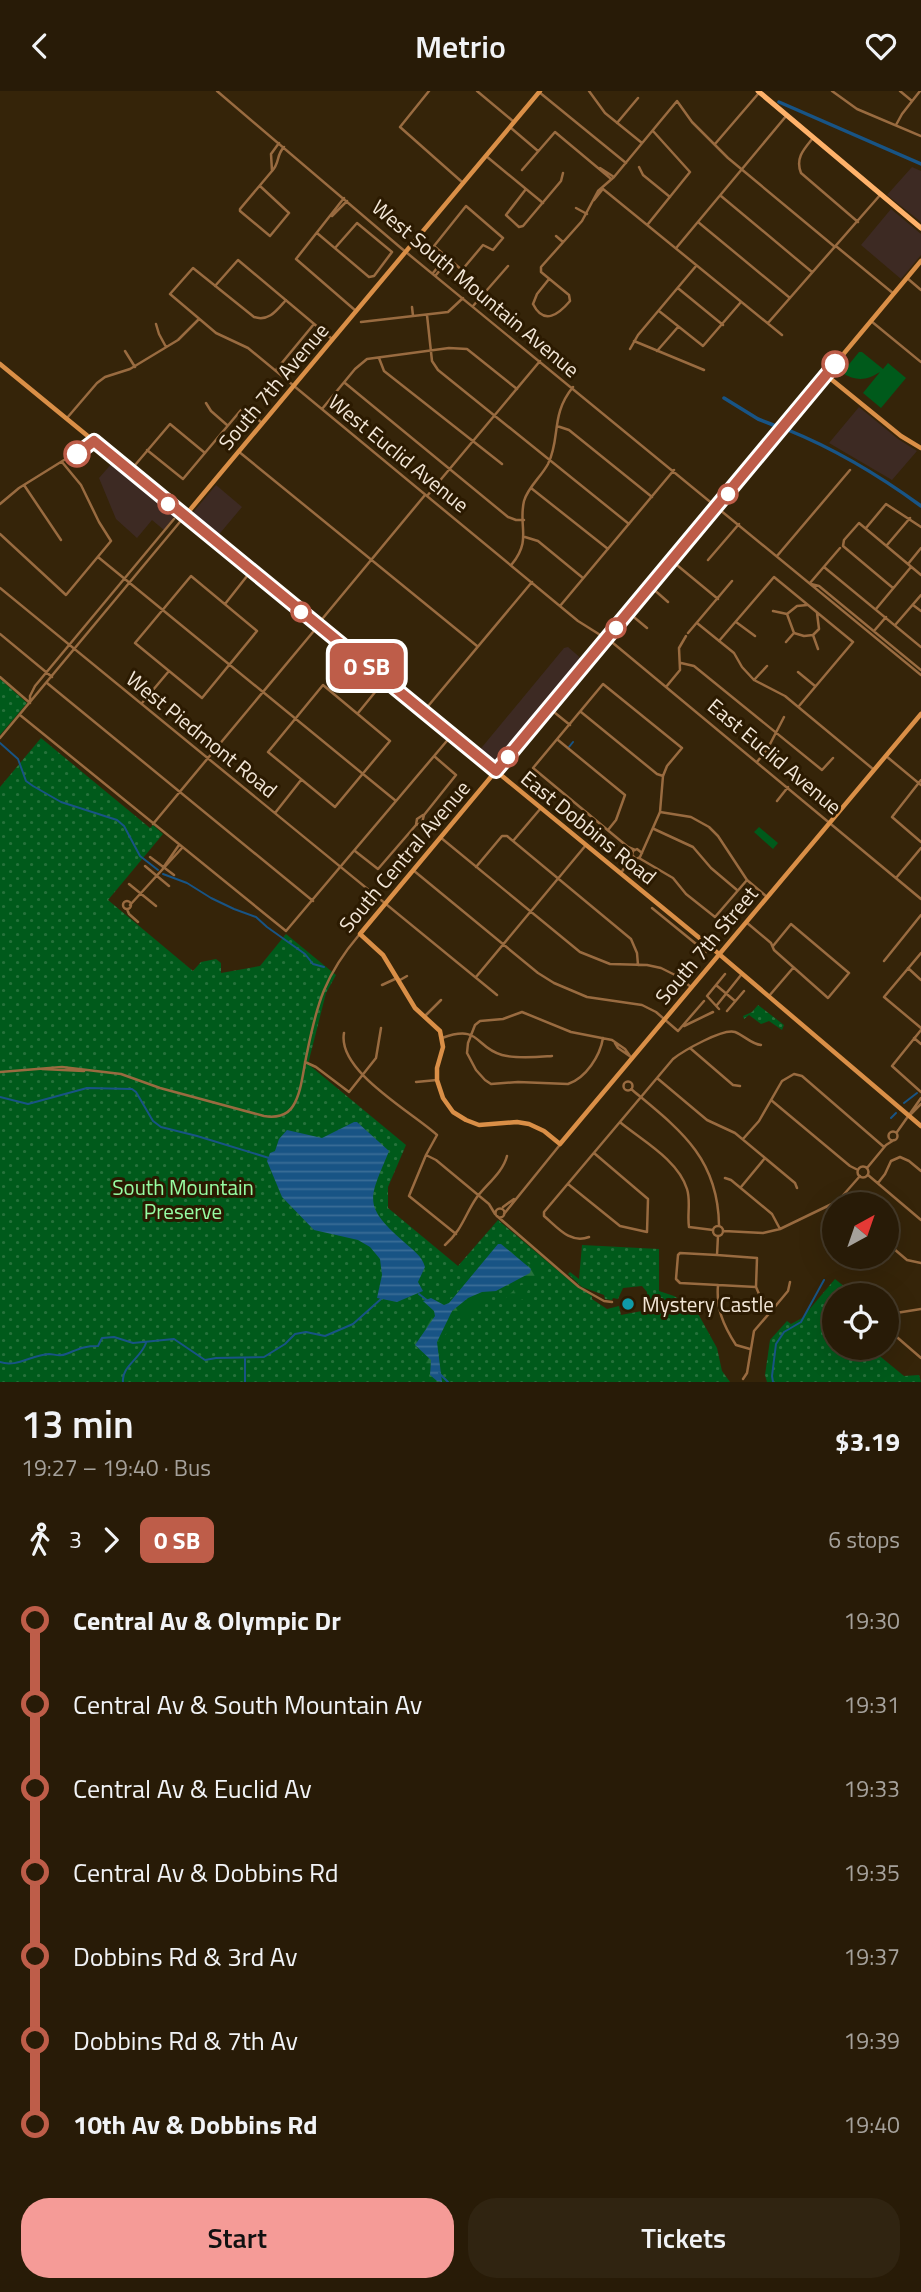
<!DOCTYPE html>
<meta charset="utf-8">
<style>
body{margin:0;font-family:"Titillium Web",sans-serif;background:#302411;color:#f1f3f6;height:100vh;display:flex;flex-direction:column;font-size:26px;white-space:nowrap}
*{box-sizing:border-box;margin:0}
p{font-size:23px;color:#a5a19b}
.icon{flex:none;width:38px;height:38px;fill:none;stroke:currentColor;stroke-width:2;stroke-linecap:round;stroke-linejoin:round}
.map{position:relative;height:1291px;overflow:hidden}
.sheet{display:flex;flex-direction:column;background:#281b07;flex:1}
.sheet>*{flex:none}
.badge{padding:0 14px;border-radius:10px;font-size:24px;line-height:46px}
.needle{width:46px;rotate:40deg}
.controls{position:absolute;left:822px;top:1101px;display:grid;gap:14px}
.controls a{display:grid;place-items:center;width:77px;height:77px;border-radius:50%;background:#281b07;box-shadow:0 7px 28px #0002,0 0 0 2px #443928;font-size:35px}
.map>.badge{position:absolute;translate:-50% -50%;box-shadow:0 0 0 4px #fff}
.legs{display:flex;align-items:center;gap:10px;height:77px;padding:0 21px;font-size:23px}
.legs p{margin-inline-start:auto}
.headline{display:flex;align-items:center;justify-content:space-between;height:119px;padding:0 21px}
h1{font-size:38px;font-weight:600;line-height:52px}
.cta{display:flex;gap:14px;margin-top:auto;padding:14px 21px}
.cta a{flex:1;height:80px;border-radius:28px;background:#f59b97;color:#111;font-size:28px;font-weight:600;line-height:80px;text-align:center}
.cta a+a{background:#302411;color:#f1f3f6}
ul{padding:0 21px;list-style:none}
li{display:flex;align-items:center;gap:24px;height:84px;font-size:26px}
li i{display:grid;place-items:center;width:10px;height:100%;margin:0 9px;background:currentColor}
li i::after{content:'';width:18px;height:18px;margin:-9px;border:5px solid;border-radius:50%;background:#281b07}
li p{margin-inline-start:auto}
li:first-child i{background:linear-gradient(#0000 50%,currentColor 0)}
li:last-child i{background:linear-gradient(currentColor 50%,#0000 0)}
header{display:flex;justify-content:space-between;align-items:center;height:91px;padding:0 21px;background:#281b07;font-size:32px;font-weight:600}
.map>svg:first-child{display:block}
</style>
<header><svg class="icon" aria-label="back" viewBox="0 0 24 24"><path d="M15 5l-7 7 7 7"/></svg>Metrio<svg class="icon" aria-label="heart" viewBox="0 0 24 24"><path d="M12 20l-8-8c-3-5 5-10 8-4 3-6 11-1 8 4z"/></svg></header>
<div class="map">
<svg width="921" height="1291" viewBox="0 0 921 1291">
<defs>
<pattern id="grass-dots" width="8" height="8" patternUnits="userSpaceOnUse" patternTransform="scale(1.75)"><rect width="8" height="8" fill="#005a1b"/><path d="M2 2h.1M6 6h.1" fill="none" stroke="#26723b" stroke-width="1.8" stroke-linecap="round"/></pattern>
<pattern id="forest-firs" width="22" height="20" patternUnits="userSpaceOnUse" patternTransform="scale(1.75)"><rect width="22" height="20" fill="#005a1b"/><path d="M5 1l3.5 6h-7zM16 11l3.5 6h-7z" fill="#26723b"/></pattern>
<pattern id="water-rules" width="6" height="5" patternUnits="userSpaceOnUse" patternTransform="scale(1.75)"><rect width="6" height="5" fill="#185485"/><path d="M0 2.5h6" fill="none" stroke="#3a6d96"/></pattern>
</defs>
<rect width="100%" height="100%" fill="#352409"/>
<!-- commercial -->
<path fill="#3d2a23" d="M912 76 921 80V131L887 104Z
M891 118 921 143V164L901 188 861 154Z
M859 316 898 348 917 360 892 389 829 352Z
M113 371 176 423 164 439 152 429 137 447 116 428 99 387Z
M216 394 242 416 216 447 190 425Z
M568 556 583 569 497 672H492L478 661 564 557Z"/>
<!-- grass -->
<path fill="url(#grass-dots)" d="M0 588 27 612 0 644Z
M41 647 150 737 153 734 163 743 108 809 193 880 201 871 216 868 221 872V882L260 875 286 843 336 884 326 902 308 973 406 1054 388 1096V1117L458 1175 498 1129 575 1194 592 1205V1208L607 1218 619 1215 621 1224 647 1219V1201L642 1195 623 1197 618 1208 613 1207 612 1209 605 1208 604 1204 582 1196 568 1183 570 1181 579 1188 582 1154 659 1158V1200L674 1205 696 1219 717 1257 722 1280 730 1291H0V696Z
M758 914 784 934 782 939 769 930 761 933 749 924 744 928 743 925 752 921Z
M835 1188 855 1204H835V1256L870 1257 904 1285 919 1284 921 1291H767L765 1284 770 1249 787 1230 791 1233 802 1227Z"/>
<!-- forest -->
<path fill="url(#forest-firs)" d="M496 1155C511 1157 525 1173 540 1179V1185L531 1192 524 1208 510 1212 505 1208 518 1195 529 1192 525 1188 517 1186 459 1206 436 1225 420 1250 434 1272 426 1275 424 1274 423 1265 414 1252C422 1238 438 1227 424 1210L443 1213 455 1205 471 1182Z
M500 1195C493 1206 475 1208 475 1222L454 1229 444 1246 439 1248 437 1261C436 1252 438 1247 441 1240 451 1212 473 1203 500 1195Z"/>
<!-- pitch -->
<path fill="#005a1b" d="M859 261H862L883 278 888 272 906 287 881 317 863 302 880 281C866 290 856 290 842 282Z
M759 736 778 752 773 758 754 741Z"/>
<!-- water -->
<path fill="url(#water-rules)" d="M354 1031H357L389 1060C369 1109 362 1114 404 1151 413 1159 422 1165 425 1176L418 1191 423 1200 397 1211 377 1207 382 1184 380 1168 370 1156 358 1149 314 1139 282 1106 267 1070 270 1062 275 1060 279 1048 287 1039 322 1047Z
M498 1153H501L531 1178 530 1182 496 1200 482 1201 468 1207 452 1220 437 1251 442 1291 437 1290 430 1284 431 1269 415 1254 435 1225 434 1220 423 1210 431 1207 444 1214 449 1212Z"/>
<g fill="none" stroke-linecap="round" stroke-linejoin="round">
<!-- stream -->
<path stroke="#185485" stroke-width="2" d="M0 652 18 668 26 690 33 695 61 711 117 729 124 735 140 765 158 779
M569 656 573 651
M163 783 187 792 211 807 234 818 256 826 267 836 305 863 313 873 324 876
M0 1006 28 1013 87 997 132 998 136 1001 153 1030 161 1036 197 1045 269 1067
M904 1012 917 1002
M891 1027 896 1022
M419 1203 428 1210
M0 1271C16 1277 31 1264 49 1263 54 1263 60 1266 66 1263 79 1258 83 1255 98 1255L102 1247 114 1246 133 1252 174 1248 205 1269 216 1267 264 1266 285 1253 295 1243 306 1241 325 1245 353 1233 381 1208
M439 1282 448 1291
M123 1291C121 1276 141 1267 146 1252
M245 1291V1268
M773 1291 772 1285 776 1253 784 1241 801 1231 824 1189"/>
<!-- canal -->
<path stroke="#185485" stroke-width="3.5" d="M779 11 921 73
M724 307 758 328 776 335
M788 339C835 358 880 385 921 415"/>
<!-- street -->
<path stroke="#996b40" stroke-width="2.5" d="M217 0 401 157 921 584
M429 0 400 36 462 91
M477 0 514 31
M589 0 605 22 642 52
M832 0 857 18 921 45
M900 0 912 10
M539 1 626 72
M617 32 638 7
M896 34 902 23 920 0
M511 37 538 60
M813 47C804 58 795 67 801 82L858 131
M715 53 758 3
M486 65 543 112
M639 76 643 84 670 106
M600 77 614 86
M522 79 555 41 610 87
M272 80 271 63 279 52
M260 95 289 122 270 145 240 120V118L272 80C280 72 276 64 284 56
M526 98 506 124 519 136 523 135 561 90 563 82
M603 98 782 244
M721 105 812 181
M344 107 296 168 356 220
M594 109 602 99
M466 115 503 147 493 159 483 154 462 179 434 155Z
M576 117 587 123
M332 125 347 110
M698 131 790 207
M648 133 690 81 653 40
M317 142 369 186 374 185 392 161 357 132 335 157
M556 145 563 151
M677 156 787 24
M837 156 894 203
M433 182 446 166
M436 184 449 168
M907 187 921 199
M215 195 238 169 332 248
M679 198 723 234
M286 209C277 219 269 231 254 226L193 177 170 203 216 242 248 257 578 530 613 552 921 808
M533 213C544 235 559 223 570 210L569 204 541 181V176L582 130 598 100 614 86 677 10 692 31 728 67 835 156
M533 213 537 203 549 188
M473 215 508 175
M412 216 413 225
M659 220 703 255 741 211
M427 224 432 270 438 279 629 433
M871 230 921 271
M361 231 448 221 463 207
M768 232 881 103
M156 233 159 243 166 256
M634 250 704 279
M630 258 638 244 696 175
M125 260 135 276
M657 260 678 236
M379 267 384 280 502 373
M276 279 314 233
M345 292 508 426 516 429H524
M206 312 211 320 227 334
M322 318 355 278 367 268 449 257 467 258 517 298
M67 327 97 292 105 286 130 278 178 249 199 228
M557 335 569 339 652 406
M147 359 183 388 241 319H247L262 332
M238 360 477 555
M130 380 170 333 205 362
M24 394 61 449
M531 397 608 458
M427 405 540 270
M0 413 19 397 93 351
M866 437 886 413 921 436
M0 443 66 504 111 450 99 431 81 394 62 371
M525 446 538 450 583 487
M887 454 910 427
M777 465 850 379
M98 466 396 710
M708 469 739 433
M672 470 718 508
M512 473C532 449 518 435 524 410 528 396 541 386 548 373 561 347 550 324 573 296
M908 473 921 457
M824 476 921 556
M191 485 257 540 202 607 135 552Z
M810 492 840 457
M811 493 819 495 921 579
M651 496 668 511
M0 497 497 904
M893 497 843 455 844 449 859 432 921 484
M225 513 251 480
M807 514 797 515 787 523 794 542 804 545 813 544 819 538 817 522
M913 514 921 520
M560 515 674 379
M876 518 911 476
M773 520 787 523
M629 522 647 537
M736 531 755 545
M697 532 734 562 742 576 754 589 785 605 873 678
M318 533 425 404
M896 533 921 504
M874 540 886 526
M688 542 732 490
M0 543 52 586
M813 544 818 558
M719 550 774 486 853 551 799 615
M786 551 793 543
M681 572 694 575 822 679 833 667
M798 581 815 595
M0 586 30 612
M754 589 767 575
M47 592 313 810
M323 594 390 650 335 716 268 661Z
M666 596 680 579 679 557 686 545
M30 611V605L35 595 174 428
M142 612 169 580
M549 617 570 634
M424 620 532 491
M581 621 657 683 663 685
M358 622 385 589
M20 624 286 840 451 645
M0 647 184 426
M558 649 625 704 616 729 608 739
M886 665 921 694
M757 671 768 657 784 626
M921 689 892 726 921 751
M777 710 788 696
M660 721 691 726 709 736 718 745 747 789 767 806
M275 722 301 689
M153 733 318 535
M416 734 417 728 423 724
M654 738 693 756 711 777 737 799
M440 746 580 861 610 873 647 874 661 877 677 885 691 896
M513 750 541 717
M635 759 628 756 533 677 603 593 682 657 667 675 663 685 660 721 640 766 636 768 632 764 633 760 637 758 642 762
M355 760 378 778 416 734 422 732 424 724 456 684 434 665
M150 766 174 784
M639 767 673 787 686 803 715 826 747 789
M145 775 169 795
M476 776 502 745H507L631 848 637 862 638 874
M163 777 179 754
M413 779 538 882 554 892 587 906 642 914 656 921 678 940 704 910
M621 782 632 765
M896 787 921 757
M129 793 156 815
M123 814a4 4 0 1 1 8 0a4 4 0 1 1-8 0Z
M130 814 182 757
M652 817 706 861
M127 818 129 823 138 831
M746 831 771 852 774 859 828 907 849 882 791 833 773 855
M921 862 884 906 921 937
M884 870 921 824
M908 877 921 889
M476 886 586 754
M400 889 407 885
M382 894 395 888
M716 894 735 910
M769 905 793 877
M717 914 741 884
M719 918 707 905 725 883
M727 920 744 900
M424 926 441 909
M684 935 713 921
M921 939 892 975 921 1001
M344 942C337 980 412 1021 437 1044L426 1064 409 1105 456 1143
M442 947C481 933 474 956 502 964 517 968 537 966 552 965
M603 947C600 965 586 987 568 993L518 991 491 993 485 989 476 979 467 962 468 952 475 934 480 930 503 928 522 921 571 941 612 949 625 958 630 965
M914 947 921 953
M615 952 618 957 631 966
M690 957 733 994 740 995
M305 971 316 976 349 1001 376 967 381 937
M42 978 84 980
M0 981 62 976 121 983 160 997 264 1025C275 1027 287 1025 293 1015 302 1001 303 979 307 962 317 912 325 884 359 844
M657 987 707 1029 735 1042 795 1092 797 1097
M623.5 995a4.5 4.5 0 1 1 9 0a4.5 4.5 0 1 1-9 0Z
M416 991 437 989
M631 998C679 1038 718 1066 719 1134
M771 1009 850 1075 858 1079
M909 1025 921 1013
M621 1032C643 1050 678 1069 687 1098 691 1110 687 1124 689 1136L713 1139
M888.5 1045a4.5 4.5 0 1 1 9 0a4.5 4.5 0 1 1-9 0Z
M897 1041 921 1007
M743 1048 759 1030 782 990 794 983 802 985 884 1056
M426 1064 436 1069 489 1113 495 1123
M857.5 1081a5.5 5.5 0 1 1 11 0a5.5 5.5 0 1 1-11 0Z
M867 1077 886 1054 894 1049
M868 1084 921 1129
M725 1087 731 1089 772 1123 780 1138
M878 1092 885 1083 891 1070 900 1066 909 1070 921 1080
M568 1093 620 1135 647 1141 648 1108 594 1062
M741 1096 765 1067
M503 1116 514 1108
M495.5 1122a4.5 4.5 0 1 1 9 0a4.5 4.5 0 1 1-9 0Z
M504 1123 559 1055
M497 1125 579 1196 604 1210 612 1211
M713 1140a5 5 0 1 1 10 0a5 5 0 1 1-10 0Z
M724 1140 763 1142 780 1138 838 1110 860 1085
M718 1145 717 1164 680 1162 678 1164 676 1188 680 1192 756 1196 759 1203 773 1218 754 1240 747 1282 743 1288
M589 1146C570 1153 558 1137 544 1125V1121L673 968C683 960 723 937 735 941 745 945 751 953 761 954
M887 1152 907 1169 921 1172
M445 1154C463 1138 465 1123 477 1106 487 1093 503 1081 507 1065
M717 1164 757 1167 756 1196
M718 1194C716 1217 723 1234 736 1254L750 1258
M773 1218 788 1200 790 1191
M921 1218 896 1222 889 1233 891 1241 921 1267"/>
<!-- secondary -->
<path stroke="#da8f47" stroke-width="4.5" d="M921 170 360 843 383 864 415 917 440 940 443 956 437 977V989L443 1007 453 1021 466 1029 479 1034 517 1031 529 1033 544 1040 560 1053 921 623
M0 273 719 863 921 1035
M826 284 901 345 921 357
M184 426 540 0"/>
<!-- primary -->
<path stroke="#ffb26a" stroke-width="5" d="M758 0 921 137"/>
</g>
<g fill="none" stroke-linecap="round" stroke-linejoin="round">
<defs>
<path id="line-1" d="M77 363 94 350 496 680 835 273"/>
</defs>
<!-- line-1 casing -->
<use href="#line-1" stroke="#fff" stroke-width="16"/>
<!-- line-1 -->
<use href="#line-1" stroke="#be5d49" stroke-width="10"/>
</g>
<!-- markers -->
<g fill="#fff" stroke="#be5d49" stroke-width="3.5">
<circle cx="835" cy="273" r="12"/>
<circle cx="77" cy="363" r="12"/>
<circle cx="728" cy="403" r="9"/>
<circle cx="168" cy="413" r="9"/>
<circle cx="301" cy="521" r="9"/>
<circle cx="616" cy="537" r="9"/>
<circle cx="508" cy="666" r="9"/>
</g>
<circle fill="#0f9aa8" stroke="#2b1a01" stroke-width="2.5" cx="628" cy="1213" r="7"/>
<g text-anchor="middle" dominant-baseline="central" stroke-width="6" stroke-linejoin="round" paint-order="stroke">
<!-- street labels -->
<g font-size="21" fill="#f2e6d7" stroke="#2b1a01">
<text transform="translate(476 197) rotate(40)">West South Mountain Avenue</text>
<text transform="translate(273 295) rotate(-50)">South 7th Avenue</text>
<text transform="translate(399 362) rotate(39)">West Euclid Avenue</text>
<text transform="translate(202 643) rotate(39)">West Piedmont Road</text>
<text transform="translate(775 665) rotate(40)">East Euclid Avenue</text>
<text transform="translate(589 736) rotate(39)">East Dobbins Road</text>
<text transform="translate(404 765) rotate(-50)">South Central Avenue</text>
<text transform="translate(706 854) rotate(-50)">South 7th Street</text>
</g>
<!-- park labels -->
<g font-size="21" fill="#97fda3" stroke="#2b1a01">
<text x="183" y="1096">South Mountain<tspan x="183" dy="24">Preserve</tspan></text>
</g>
<!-- poi labels -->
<g font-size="21" fill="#f2e6d7" stroke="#2b1a01" text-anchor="start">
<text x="642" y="1213">Mystery Castle</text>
</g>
</g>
</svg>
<div class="controls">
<a><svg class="needle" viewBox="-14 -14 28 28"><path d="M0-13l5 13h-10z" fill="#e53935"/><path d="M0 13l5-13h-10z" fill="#a5a19b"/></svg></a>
<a><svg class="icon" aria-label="locate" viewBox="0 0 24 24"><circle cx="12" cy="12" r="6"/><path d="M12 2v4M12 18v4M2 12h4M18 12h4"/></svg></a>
</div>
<b class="badge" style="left:367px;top:575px;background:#be5d49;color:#fff">0 SB</b>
</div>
<section class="sheet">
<div class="headline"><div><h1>13 min</h1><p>19:27 – 19:40 · Bus</p></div><b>$3.19</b></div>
<div class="legs"><svg class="icon" aria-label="walk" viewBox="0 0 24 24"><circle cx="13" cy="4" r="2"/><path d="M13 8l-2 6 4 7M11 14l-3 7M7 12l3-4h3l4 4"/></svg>3<svg class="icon" aria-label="forward" viewBox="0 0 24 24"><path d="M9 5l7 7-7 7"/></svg><b class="badge" style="background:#be5d49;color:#fff">0 SB</b><p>6 stops</p></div>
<ul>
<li><i style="color:#be5d49"></i><b>Central Av &amp; Olympic Dr</b><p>19:30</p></li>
<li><i style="color:#be5d49"></i><span>Central Av &amp; South Mountain Av</span><p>19:31</p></li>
<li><i style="color:#be5d49"></i><span>Central Av &amp; Euclid Av</span><p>19:33</p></li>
<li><i style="color:#be5d49"></i><span>Central Av &amp; Dobbins Rd</span><p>19:35</p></li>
<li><i style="color:#be5d49"></i><span>Dobbins Rd &amp; 3rd Av</span><p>19:37</p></li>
<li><i style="color:#be5d49"></i><span>Dobbins Rd &amp; 7th Av</span><p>19:39</p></li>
<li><i style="color:#be5d49"></i><b>10th Av &amp; Dobbins Rd</b><p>19:40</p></li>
</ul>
<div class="cta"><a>Start</a><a>Tickets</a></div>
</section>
